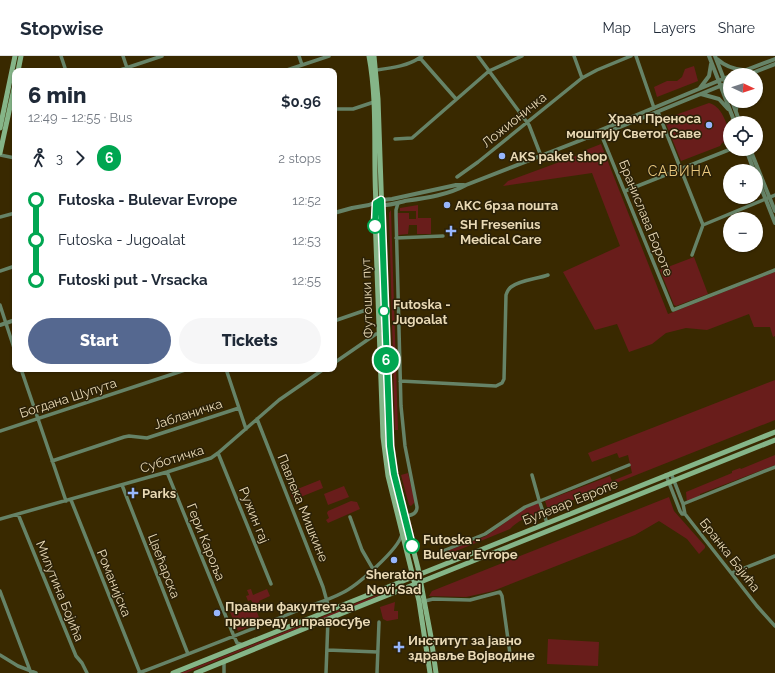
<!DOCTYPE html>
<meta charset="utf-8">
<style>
body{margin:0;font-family:Raleway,sans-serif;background:#f6f6f7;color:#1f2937;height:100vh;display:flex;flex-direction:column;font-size:15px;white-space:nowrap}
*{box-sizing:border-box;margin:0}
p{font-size:13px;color:#747a83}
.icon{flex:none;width:22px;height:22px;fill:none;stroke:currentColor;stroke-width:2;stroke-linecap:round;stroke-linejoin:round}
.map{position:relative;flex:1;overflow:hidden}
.drawer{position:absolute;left:12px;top:12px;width:325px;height:304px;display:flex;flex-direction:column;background:#fff;border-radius:8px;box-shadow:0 1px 3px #0004}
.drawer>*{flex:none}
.badge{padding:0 8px;border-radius:13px;font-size:14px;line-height:26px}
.needle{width:26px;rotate:94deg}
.controls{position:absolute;left:723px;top:12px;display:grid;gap:8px}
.controls a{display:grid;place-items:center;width:40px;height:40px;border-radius:50%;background:#fff;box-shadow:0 1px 3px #0004;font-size:20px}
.map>.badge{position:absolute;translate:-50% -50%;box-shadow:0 0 0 2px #fff}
.legs{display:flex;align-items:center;gap:6px;height:44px;padding:0 16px;font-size:13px}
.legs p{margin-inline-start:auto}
.headline{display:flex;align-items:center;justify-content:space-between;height:68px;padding:0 16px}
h1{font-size:22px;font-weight:800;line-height:30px}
.button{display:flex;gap:8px;margin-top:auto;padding:8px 16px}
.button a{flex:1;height:46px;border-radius:24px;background:#556890;color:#fff;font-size:16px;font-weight:800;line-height:46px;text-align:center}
.button a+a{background:#f6f6f7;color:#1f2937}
ul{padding:0 16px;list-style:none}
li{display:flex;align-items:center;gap:14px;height:40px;font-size:15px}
li i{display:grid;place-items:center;width:6px;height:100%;margin:0 5px;background:currentColor}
li i::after{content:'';width:10px;height:10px;margin:-5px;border:3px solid;border-radius:50%;background:#fff}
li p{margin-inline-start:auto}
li:first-child i{background:linear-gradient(#0000 50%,currentColor 0)}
li:last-child i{background:linear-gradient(currentColor 50%,#0000 0)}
header{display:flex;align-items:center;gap:24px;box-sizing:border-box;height:56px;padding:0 20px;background:#fff;border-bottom:1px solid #e0e1e3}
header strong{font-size:19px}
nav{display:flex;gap:22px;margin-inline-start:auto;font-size:14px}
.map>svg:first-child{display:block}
</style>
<header>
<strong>Stopwise</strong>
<nav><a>Map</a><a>Layers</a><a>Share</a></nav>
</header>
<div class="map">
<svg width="775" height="617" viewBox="0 0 775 617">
<rect width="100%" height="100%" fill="#392900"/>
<!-- green -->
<path fill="#691d1b" d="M694 10 698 25 657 41 654 31 667 25H677L682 21 685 13Z
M709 47C722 51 724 63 730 75L728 78 730 84 722 87 720 90 681 105 664 63Z
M601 88 668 258 775 216V280L773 281 770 271H754L749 258 707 274 686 272 666 277 652 288 629 296 617 268 595 274 563 216 620 190 592 117 503 130 508 125 584 97 583 95Z
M418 149V162H431V178H417V169H409L408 178 398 179 397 157H409V163H416V155H400V152Z
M391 154 398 374H395L389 157Z
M694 201 708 238 676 250 674 249 660 214Z
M775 324V364L548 454 545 445 610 420 612 425 632 417 628 399 619 402 617 397 592 406 588 397Z
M775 399V409L700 438V440L687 448 686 436 732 417V415L740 412 741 413Z
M408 417 415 446 411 450 409 449 401 419Z
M320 424 323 432 293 444 290 436Z
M344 430 349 441 328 449 324 438Z
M669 441 674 455 705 490V492L699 498 687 483 659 465 635 479 493 535 466 541 429 540 432 535Z
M351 445 357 446 360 453 328 467 326 464 329 462 327 457 328 455Z
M538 447 542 459C531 458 517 465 510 473L439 502 432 501 486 480 526 452Z
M407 527 364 546 186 617H181Z
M251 533 253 539 267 533 270 540 259 545 261 550 256 554 261 566 238 575 230 556 253 547 251 544 248 545 246 540 249 539 247 534Z
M395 546 394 555H398V563L387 565 383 563 380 551Z
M548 583 599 586 598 610 547 608Z"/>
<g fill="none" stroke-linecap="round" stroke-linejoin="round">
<!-- minor -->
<path stroke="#668367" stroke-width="3.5" d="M61 0 66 15
M123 0 128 15
M299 0 302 9
M478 0 529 69 541 100
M574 0 582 22
M636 0 654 52
M420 2 456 43
M376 14C392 12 409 10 422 0
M117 15 162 0
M284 15 329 0
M334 53H353L374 46
M658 56 703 169 775 139
M601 78 673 254 775 214
M395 83 412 82 489 15 522 0
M0 99 15 102
M457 121 478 106 582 22 597 14 631 0
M625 135 731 93
M398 147 396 154V159L401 350 405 390 417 451C417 459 410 459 404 461
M0 161 15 157
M396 182 443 180
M692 199 703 169
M0 215 15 210
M0 249 15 295
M334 265 366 254
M334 307 376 278H382L385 282
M21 313 66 445
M226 313 246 373
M400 325 496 330 502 327 504 323 506 239C507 236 508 233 511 231 520 224 537 223 548 219
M257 363 323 531 328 549 326 556
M0 375 188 313
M218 397 271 528
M52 405 124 381 129 380 147 382 239 352
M167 416 233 578 237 587 243 589
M671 417 683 448 685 458
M532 419 539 444 547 467
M666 419 680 455 682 458H685L757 550 775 570
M122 429 188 598
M71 444 140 617
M683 448 775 411
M18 458 76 600 82 607 87 617
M350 461 362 494 373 513
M0 463 167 416 211 402 218 397 279 344 324 313
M433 499 485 478 525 451 629 409
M732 517 775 500
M0 535 31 617
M425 545 433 543 470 544 500 536 502 540 511 605
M327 594 378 596
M0 599 18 610 36 617
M139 617C191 597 243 577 294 556 310 549 327 545 342 537 357 530 399 493 402 478
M224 617V606
M326 617 328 563
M377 617 379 566"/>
<!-- tertiary -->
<path stroke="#668367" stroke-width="4" d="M709 0 735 67
M715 0 730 39
M717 3C725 10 732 13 743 14
M733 19 775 3
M747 19 775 8
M700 32 709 20 711 8
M701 38 719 43 728 53
M732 45 740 67
M736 54 737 45
M588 82 598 80 730 26
M746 93 754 115
M750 93 775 155
M756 119 775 167
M380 149C388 150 397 147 405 145 426 142 448 139 466 129L584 83 596 76 730 20
M334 157 352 152 369 149 381 144 392 143 456 129H464
M0 269 15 264"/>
<!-- secondary -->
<path stroke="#85b588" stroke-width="5" d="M369 0C378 48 373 98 376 147L375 159 383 381 388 420 419 545 430 617
M374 0 378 43 390 390 394 418 418 512 431 581 436 617
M18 15 21 0
M0 72 15 0
M0 97 15 28
M173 617 775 376
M196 617 328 563 775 384"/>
</g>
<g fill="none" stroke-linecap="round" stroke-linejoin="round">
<defs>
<path id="line-1" d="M375 170 376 147 381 144 390 390 394 418 412 490"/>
</defs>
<!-- line-1 casing -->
<use href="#line-1" stroke="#fff" stroke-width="9"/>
<!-- line-1 -->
<use href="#line-1" stroke="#00a651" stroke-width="6"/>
</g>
<!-- markers -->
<g fill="#97b6fd" stroke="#2b2108" stroke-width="1.5">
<circle cx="709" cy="69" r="4"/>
<circle cx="502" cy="100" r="4"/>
<circle cx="447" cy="149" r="4"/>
<path d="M449 169h4v4h4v4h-4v4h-4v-4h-4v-4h4z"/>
<path d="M131 431h4v4h4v4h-4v4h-4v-4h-4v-4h4z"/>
<circle cx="394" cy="504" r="4"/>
<circle cx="217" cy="557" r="4"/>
<path d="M397 585h4v4h4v4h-4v4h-4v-4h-4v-4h4z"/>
</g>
<g fill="#fff" stroke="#00a651" stroke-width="2">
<circle cx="375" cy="170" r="7"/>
<circle cx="384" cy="255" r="5"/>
<circle cx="412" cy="490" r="7"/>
</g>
<g text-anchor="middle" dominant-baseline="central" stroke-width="3" stroke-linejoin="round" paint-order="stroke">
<!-- poi labels -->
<g font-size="13" font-weight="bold" fill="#e9d9b5" stroke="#2b2108" text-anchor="start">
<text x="701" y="62" text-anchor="end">Храм Преноса<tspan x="701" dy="15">моштију Светог Саве</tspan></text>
<text x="510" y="100">AKS paket shop</text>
<text x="455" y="149">АКС брза пошта</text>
<text x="460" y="168">SH Fresenius<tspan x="460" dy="15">Medical Care</tspan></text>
<text x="142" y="437">Parks</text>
<text x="394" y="518" text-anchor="middle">Sheraton<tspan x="394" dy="15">Novi Sad</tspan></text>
<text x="225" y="550">Правни факултет за<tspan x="225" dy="15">привреду и правосуђе</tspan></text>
<text x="408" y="584">Институт за јавно<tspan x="408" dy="15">здравље Војводине</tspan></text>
</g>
<!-- street labels -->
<g font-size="13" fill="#e9d9b5" stroke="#2b2108">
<text transform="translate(514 64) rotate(-39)">Ложионичка</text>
<text transform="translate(646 162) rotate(68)">Бранислава Бороте</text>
<text transform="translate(367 242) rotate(-92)">Футошки пут</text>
<text transform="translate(68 342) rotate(-18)">Богдана Шупута</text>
<text transform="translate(188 358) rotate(-18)">Јабланичка</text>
<text transform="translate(172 403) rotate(-17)">Суботичка</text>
<text transform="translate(570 446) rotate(-22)">Булевар Европе</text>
<text transform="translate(303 452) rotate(68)">Павлека Мишкине</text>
<text transform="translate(254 459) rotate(68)">Ружин гај</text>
<text transform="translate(206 486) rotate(68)">Гери Кароља</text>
<text transform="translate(730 499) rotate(52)">Бранка Бајића</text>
<text transform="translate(164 510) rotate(69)">Цвећарска</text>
<text transform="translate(114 527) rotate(68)">Романијска</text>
<text transform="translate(60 535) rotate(68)">Милутина Бојића</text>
</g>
<!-- stop labels -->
<g font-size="13" font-weight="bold" fill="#e9d9b5" stroke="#2b2108" text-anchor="start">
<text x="393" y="248">Futoska -<tspan x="393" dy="15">Jugoalat</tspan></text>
<text x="423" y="483">Futoska -<tspan x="423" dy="15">Bulevar Evrope</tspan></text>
</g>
<!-- neighbourhood labels -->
<g font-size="14" letter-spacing="1" fill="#ebc97e" stroke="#2b2108">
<text x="680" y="115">САВИНА</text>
</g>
</g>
</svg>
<div class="controls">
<a><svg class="needle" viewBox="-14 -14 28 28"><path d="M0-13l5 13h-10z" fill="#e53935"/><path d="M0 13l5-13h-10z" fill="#747a83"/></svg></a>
<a><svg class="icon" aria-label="locate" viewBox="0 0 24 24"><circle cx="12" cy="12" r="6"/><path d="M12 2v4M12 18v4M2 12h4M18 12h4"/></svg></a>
<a>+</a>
<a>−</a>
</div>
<b class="badge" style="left:386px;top:304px;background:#00a651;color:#fff">6</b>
<section class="drawer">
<div class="headline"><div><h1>6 min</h1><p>12:49 – 12:55 · Bus</p></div><b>$0.96</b></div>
<div class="legs"><svg class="icon" aria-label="walk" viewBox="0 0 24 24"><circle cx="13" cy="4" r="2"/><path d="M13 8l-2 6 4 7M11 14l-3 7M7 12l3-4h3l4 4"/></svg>3<svg class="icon" aria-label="forward" viewBox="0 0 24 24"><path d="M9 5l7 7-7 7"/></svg><b class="badge" style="background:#00a651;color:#fff">6</b><p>2 stops</p></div>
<ul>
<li><i style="color:#00a651"></i><b>Futoska - Bulevar Evrope</b><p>12:52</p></li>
<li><i style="color:#00a651"></i><span>Futoska - Jugoalat</span><p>12:53</p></li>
<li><i style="color:#00a651"></i><b>Futoski put - Vrsacka</b><p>12:55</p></li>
</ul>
<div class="button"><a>Start</a><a>Tickets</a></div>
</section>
</div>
